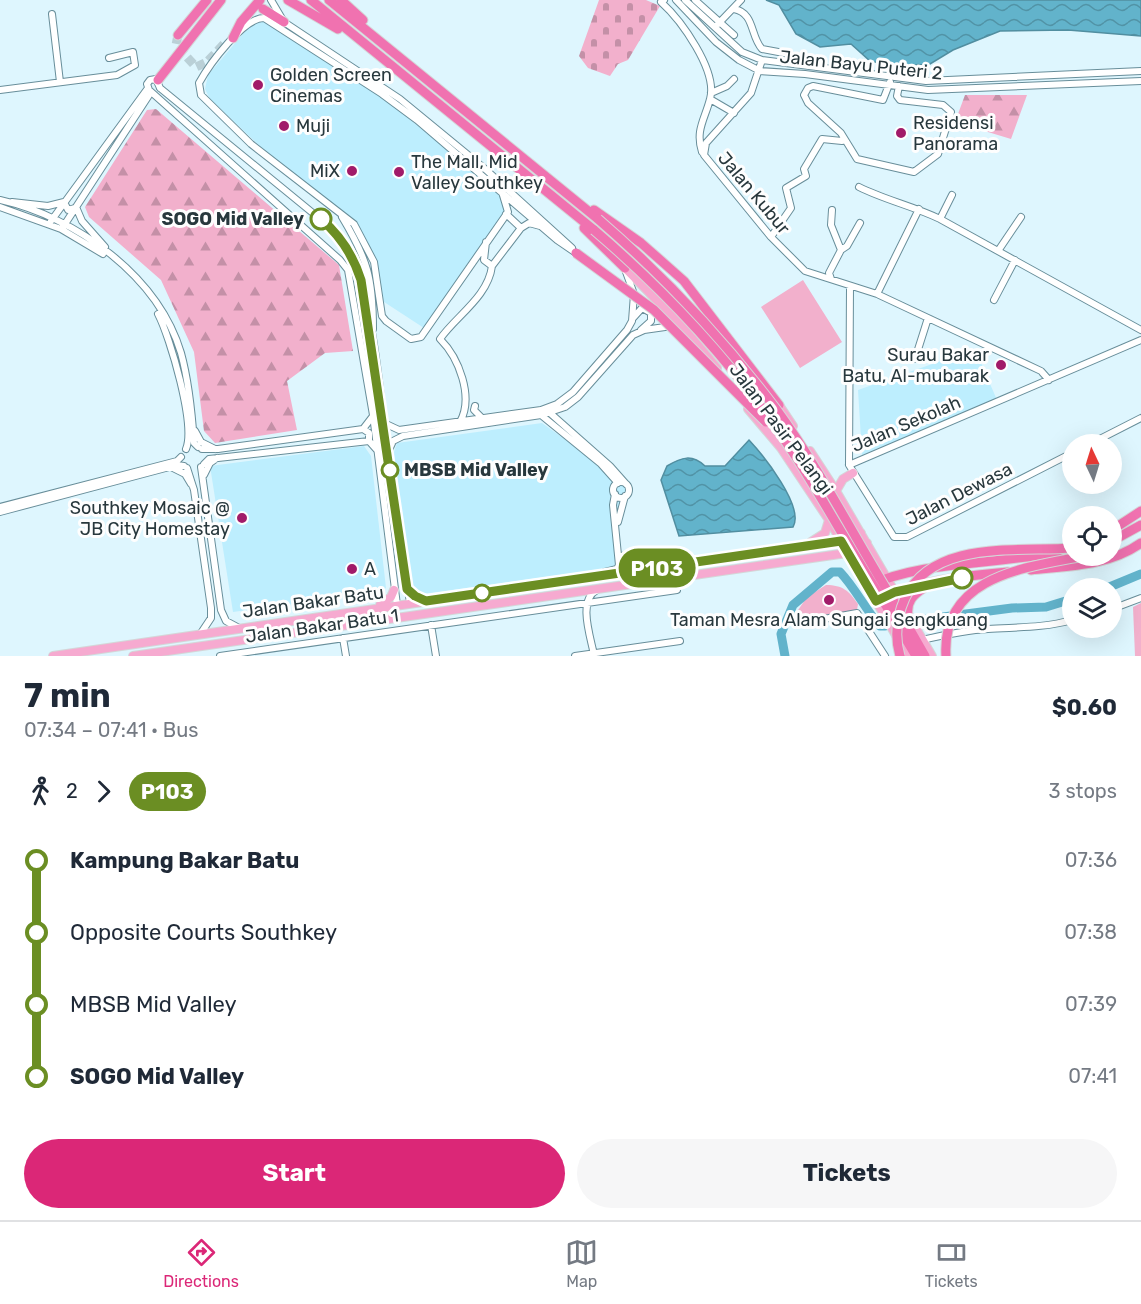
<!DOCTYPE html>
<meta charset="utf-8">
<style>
body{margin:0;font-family:Rubik,sans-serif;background:#f6f6f7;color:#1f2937;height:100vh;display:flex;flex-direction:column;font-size:22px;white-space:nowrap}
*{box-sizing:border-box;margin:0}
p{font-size:20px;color:#747a83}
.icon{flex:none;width:33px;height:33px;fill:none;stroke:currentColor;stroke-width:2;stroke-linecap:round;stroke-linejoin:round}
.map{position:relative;height:656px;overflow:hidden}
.sheet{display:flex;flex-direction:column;background:#fff;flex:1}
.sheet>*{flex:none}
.badge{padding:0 12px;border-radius:20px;font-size:21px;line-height:39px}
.needle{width:39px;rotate:356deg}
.controls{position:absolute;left:1062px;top:434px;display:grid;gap:12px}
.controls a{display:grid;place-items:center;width:60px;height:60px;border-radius:50%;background:#fff;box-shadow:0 6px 24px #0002;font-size:30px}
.map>.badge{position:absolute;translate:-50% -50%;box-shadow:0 0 0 3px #fff}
.legs{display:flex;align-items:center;gap:9px;height:66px;padding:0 24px;font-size:20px}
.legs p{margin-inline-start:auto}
.summary{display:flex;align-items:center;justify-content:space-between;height:102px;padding:0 24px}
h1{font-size:33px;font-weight:700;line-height:45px}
.primary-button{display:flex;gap:12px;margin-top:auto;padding:12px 24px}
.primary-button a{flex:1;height:69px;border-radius:36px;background:#db2777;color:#fff;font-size:24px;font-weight:700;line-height:69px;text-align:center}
.primary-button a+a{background:#f6f6f7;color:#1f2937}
ul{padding:0 24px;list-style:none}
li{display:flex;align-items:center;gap:21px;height:72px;font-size:22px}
li i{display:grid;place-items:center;width:9px;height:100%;margin:0 8px;background:currentColor}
li i::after{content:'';width:15px;height:15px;margin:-8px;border:4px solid;border-radius:50%;background:#fff}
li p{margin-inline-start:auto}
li:first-child i{background:linear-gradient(#0000 50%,currentColor 0)}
li:last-child i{background:linear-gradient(currentColor 50%,#0000 0)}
.tabs{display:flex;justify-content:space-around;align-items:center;height:84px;border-top:2px solid #e0e1e3;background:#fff;font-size:16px;color:#747a83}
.tabs a{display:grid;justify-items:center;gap:3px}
.tabs .on{color:#db2777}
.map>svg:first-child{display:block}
</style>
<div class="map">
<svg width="1141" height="656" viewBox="0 0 1141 656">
<defs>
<pattern id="forest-firs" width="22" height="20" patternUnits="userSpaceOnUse" patternTransform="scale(1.5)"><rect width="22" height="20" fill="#f2b0cc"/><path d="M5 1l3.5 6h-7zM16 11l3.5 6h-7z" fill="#c490a7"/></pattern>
<pattern id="cemetery-stones" width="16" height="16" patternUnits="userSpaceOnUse" patternTransform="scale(1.5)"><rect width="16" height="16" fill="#f2b0cc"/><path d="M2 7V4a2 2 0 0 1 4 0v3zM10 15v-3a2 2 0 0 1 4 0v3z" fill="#c490a7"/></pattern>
<pattern id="water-waves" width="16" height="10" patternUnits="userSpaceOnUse" patternTransform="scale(1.5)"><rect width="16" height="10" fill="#62b3cb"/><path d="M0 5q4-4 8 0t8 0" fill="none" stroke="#5193a6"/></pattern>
</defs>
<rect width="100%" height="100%" fill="#def6fe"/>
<!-- built -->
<path fill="#bdeefe" d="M263 20 376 92 501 193 505 212 424 328 381 300 373 253 360 229 282 167 210 99 205 89 208 75 247 29 254 22Z
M975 349 997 400 862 455 858 390Z
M542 423 629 485 615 518 617 567 423 594 409 584 394 452 397 443Z
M364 446 371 456 386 588 380 592 233 612 210 466Z"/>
<!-- grass -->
<path fill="#f2b0cc" d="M803 280 842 342 800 368 761 307Z
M826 585C843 585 849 591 858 604L857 610 801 619 794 616 807 597Z
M1141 603V656H1135L1133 607Z"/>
<!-- forest -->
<path fill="url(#forest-firs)" d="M965 95H1027L1011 139 955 122Z
M156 109 339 265 353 351 325 353 287 381 297 430 215 443 204 431 194 352 161 280 89 217 85 207 147 110Z"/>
<!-- cemetery -->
<path fill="url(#cemetery-stones)" d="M599 0H646L660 6 628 60 618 64 610 76 588 68 579 56Z"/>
<!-- water -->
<path fill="url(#water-waves)" stroke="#518ea0" stroke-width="1.5" d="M766 0H1141V36L1068 30 1000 31 953 50 930 64 899 67 870 61 851 44 820 47 796 34 779 5Z
M749 440C763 455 805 507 793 527L679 536 661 480 667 466C682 457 692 454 705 466H725Z"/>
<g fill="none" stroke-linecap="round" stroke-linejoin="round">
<!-- river -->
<path stroke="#62b3cb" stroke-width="9" d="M1107 588 1141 574
M920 620 1012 608 1046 607 1072 599
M785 656 781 634 793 605 832 572H840C856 589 865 609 880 626H885"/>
<!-- highway-tunnel -->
<path stroke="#bad0d7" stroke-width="9" stroke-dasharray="9 4.5" stroke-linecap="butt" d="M178 35 176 45 196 67 207 62 224 44"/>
<defs>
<path id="minor" d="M271 0 284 22 400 99 484 168 572 248
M664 0 661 2C681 20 718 71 710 99 705 119 695 130 702 152
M676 0 716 42 739 60 760 71 805 74 928 90 1141 81
M685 0 742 52 762 60 926 81 1141 71
M695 0 734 35
M734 9C755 13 750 36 762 49L789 54 799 63
M52 14 60 82
M718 24 741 0
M762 60 751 93 706 143 704 155 771 237 805 271 877 294 1041 371 1049 380
M890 82 883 100 813 86 808 88 804 95 808 103 841 133 857 159 914 172 938 154 951 112 943 105 900 100 897 96 899 86
M160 88 156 79 150 80 147 84 149 90 340 260 348 270 373 415 397 605
M160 88 336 232C375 288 378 382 387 449 393 500 402 552 410 603
M0 90 117 75 135 65 133 52 109 58
M711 93 727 86 734 79
M710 99 734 113
M859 187C885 200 913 206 940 219L1141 330
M502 192 508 212 421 337 411 339 386 321 382 316 374 262 354 224 251 144 201 95 199 83C209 65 243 18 264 18L382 94 417 120 557 240 576 253
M0 200C76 217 158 276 181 353 189 382 192 414 194 443L198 447
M12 202 48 206 64 202 68 210 75 208
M0 207 61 229 103 254
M76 207 82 221 105 247
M506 214 521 228
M342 217C368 260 373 279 373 329
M940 219 952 195
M51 221 148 88
M63 227 151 92
M771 237 791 208 786 188 806 176 804 169 822 139 842 141
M486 242 484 260 492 266
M841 250 847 246 860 223
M998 251 1021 217
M492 266 521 228 529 223 540 226
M831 279 829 273 841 250 831 225 832 210
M850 286 849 465 894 537H907L1072 453
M877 294 919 209
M994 300 1015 260
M158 314C170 337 196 425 186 449
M633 318 642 308 651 313V321L641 330
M915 359 928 318
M475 406 474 410 482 418
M550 413 610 466 626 484
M541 415 601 464 618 483
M460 422C474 397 459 358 440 339 456 316 488 297 492 266
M384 423 399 430 541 410 557 404 573 392 627 330 632 321 634 294 626 272
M363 429 369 433V441
M195 431 201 442 215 449
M1090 444 1141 418
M202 449H218L363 429 373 416
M388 452 393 441 403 436 541 415 565 407 578 397 633 335 644 330 672 326
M204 464 209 459 227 457 369 441 377 450
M849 465 1141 340
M171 467 185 474 191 484
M201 467 221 610 226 621 239 628
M187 468 194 490 211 608V618L201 633
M204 475 210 463 217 458
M613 490a8 8 0 1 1 16 0a8 8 0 1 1-16 0Z
M0 507 177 461 181 457
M0 512 177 465 184 466
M618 522 625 496
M622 556 627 566H649
M605 572 617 569 619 565 613 505 615 494
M1112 609 1141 598
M796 624 857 613 885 656
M431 625 436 656
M343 638 346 656
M922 640C944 635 966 630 988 629 1017 627 1044 628 1072 620
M594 655C591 638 577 600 597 590
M220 656 677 590
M575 656 680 641"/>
<path id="major" d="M625 268 682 326 717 368
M779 405 793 426
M748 409 781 448 829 520 908 656
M810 451 836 491 932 656
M836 491 843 479 853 473
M811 542 825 533 829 520
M407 589 423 600
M380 605 391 597 394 590
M53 656 841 541 861 533
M133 656 847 553 867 543"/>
<path id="highway" d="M288 0 338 29
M311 0 594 230
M329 0 598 219
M341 0 363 20
M263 9 284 22
M178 35 207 0
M233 38 241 22 260 0
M158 80 221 0
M594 210 641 243 684 281 779 405
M584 228 625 268
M1112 530 1141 511
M1112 541 1141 525
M1031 570C1068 566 1109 566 1141 543
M867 586C928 559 996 566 1059 551
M893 600 925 656
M876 601C916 581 964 576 1008 572
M885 604 916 656
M908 616C906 601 913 595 925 587"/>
</defs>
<!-- minor casing -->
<use href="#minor" stroke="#688e9a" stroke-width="8"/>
<!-- major casing -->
<use href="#major" stroke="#d4d7d8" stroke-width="10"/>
<!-- highway casing -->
<use href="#highway" stroke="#d4d7d8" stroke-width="11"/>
<!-- minor -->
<use href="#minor" stroke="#fff" stroke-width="6"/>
<!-- major -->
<use href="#major" stroke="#f6aad0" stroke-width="8"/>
<!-- highway -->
<use href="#highway" stroke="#f072b0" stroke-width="9"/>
<defs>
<path id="highway-bridge" d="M598 219C664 276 723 339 776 409 820 469 854 537 893 600
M594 230C671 296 743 374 798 460 828 508 855 557 885 604
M576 253 654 310 766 422
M900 656C894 636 897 616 905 598 933 539 1019 552 1072 548
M946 656C941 574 1030 567 1089 555"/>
</defs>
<!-- highway-bridge casing -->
<use href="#highway-bridge" stroke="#d4d7d8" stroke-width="11" stroke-linecap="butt"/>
<!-- highway-bridge -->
<use href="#highway-bridge" stroke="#f072b0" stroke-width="9"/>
</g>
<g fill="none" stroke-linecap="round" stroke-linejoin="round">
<defs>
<path id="line-1" d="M321 219C341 236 353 255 361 280L407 589 415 596 426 601 841 541 876 601 895 592 962 578"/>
</defs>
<!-- line-1 casing -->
<use href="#line-1" stroke="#fff" stroke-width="14"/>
<!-- line-1 -->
<use href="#line-1" stroke="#6b8e23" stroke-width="9"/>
</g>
<!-- markers -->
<g fill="#a11b69" stroke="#fefefe" stroke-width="2">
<circle cx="258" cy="85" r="6"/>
<circle cx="284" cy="126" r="6"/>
<circle cx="901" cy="133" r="6"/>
<circle cx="352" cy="171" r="6"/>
<circle cx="399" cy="172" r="6"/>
<circle cx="1001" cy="365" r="6"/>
<circle cx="242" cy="518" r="6"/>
<circle cx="352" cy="569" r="6"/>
<circle cx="829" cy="600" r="6"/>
</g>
<g fill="#fff" stroke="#6b8e23" stroke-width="3">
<circle cx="321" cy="219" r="10"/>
<circle cx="390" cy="470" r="8"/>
<circle cx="962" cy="578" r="10"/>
<circle cx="482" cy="593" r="8"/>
</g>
<g text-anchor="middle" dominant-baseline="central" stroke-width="6" stroke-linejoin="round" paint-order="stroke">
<!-- street labels -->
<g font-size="18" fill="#28383d" stroke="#fefefe">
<text transform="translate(861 65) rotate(6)">Jalan Bayu Puteri 2</text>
<text transform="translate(754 193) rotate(50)">Jalan Kubur</text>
<text transform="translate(906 424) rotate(-23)">Jalan Sekolah</text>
<text transform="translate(781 429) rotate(53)">Jalan Pasir Pelangi</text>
<text transform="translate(959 494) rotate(-27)">Jalan Dewasa</text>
<text transform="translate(313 602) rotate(-8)">Jalan Bakar Batu</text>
<text transform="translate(322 626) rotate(-8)">Jalan Bakar Batu 1</text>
</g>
<!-- poi labels -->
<g font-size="18" fill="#28383d" stroke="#fefefe" text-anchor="start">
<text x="270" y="75">Golden Screen<tspan x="270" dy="21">Cinemas</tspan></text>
<text x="913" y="123">Residensi<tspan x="913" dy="21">Panorama</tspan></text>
<text x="296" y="126">Muji</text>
<text x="411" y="162">The Mall, Mid<tspan x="411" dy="21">Valley Southkey</tspan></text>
<text x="340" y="171" text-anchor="end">MiX</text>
<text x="989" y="355" text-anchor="end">Surau Bakar<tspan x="989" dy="21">Batu, Al-mubarak</tspan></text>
<text x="230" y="508" text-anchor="end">Southkey Mosaic @<tspan x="230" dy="21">JB City Homestay</tspan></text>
<text x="364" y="569">A</text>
<text x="829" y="620" text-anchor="middle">Taman Mesra Alam Sungai Sengkuang</text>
</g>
<!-- stop labels -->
<g font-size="18" font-weight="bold" fill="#28383d" stroke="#fefefe" text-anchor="end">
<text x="304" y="219">SOGO Mid Valley</text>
<text x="404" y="470" text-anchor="start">MBSB Mid Valley</text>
</g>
</g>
</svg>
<div class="controls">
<a><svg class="needle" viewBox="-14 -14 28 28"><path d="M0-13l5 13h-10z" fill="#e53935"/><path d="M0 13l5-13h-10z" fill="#747a83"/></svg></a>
<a><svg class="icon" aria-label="locate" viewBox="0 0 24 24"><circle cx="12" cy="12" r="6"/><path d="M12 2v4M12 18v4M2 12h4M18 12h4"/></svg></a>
<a><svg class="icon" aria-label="layers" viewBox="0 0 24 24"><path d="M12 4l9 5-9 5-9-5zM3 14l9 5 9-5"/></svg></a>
</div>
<b class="badge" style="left:657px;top:568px;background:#6b8e23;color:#fff">P103</b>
</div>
<section class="sheet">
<div class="summary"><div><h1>7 min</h1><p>07:34 – 07:41 · Bus</p></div><b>$0.60</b></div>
<div class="legs"><svg class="icon" aria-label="walk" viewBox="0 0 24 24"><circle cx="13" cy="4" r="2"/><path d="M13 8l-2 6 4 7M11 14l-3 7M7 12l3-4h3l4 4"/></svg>2<svg class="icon" aria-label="forward" viewBox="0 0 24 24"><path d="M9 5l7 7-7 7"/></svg><b class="badge" style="background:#6b8e23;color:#fff">P103</b><p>3 stops</p></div>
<ul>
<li><i style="color:#6b8e23"></i><b>Kampung Bakar Batu</b><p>07:36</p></li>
<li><i style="color:#6b8e23"></i><span>Opposite Courts Southkey</span><p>07:38</p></li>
<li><i style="color:#6b8e23"></i><span>MBSB Mid Valley</span><p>07:39</p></li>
<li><i style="color:#6b8e23"></i><b>SOGO Mid Valley</b><p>07:41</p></li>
</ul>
<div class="primary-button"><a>Start</a><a>Tickets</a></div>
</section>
<nav class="tabs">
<a class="on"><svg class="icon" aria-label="directions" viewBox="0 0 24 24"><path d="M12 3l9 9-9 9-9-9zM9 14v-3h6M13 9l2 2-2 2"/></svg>Directions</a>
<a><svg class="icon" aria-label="map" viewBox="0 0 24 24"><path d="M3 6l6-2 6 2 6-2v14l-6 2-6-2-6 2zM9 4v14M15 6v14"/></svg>Map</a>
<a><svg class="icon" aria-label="tickets" viewBox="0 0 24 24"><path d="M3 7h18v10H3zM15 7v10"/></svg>Tickets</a>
</nav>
